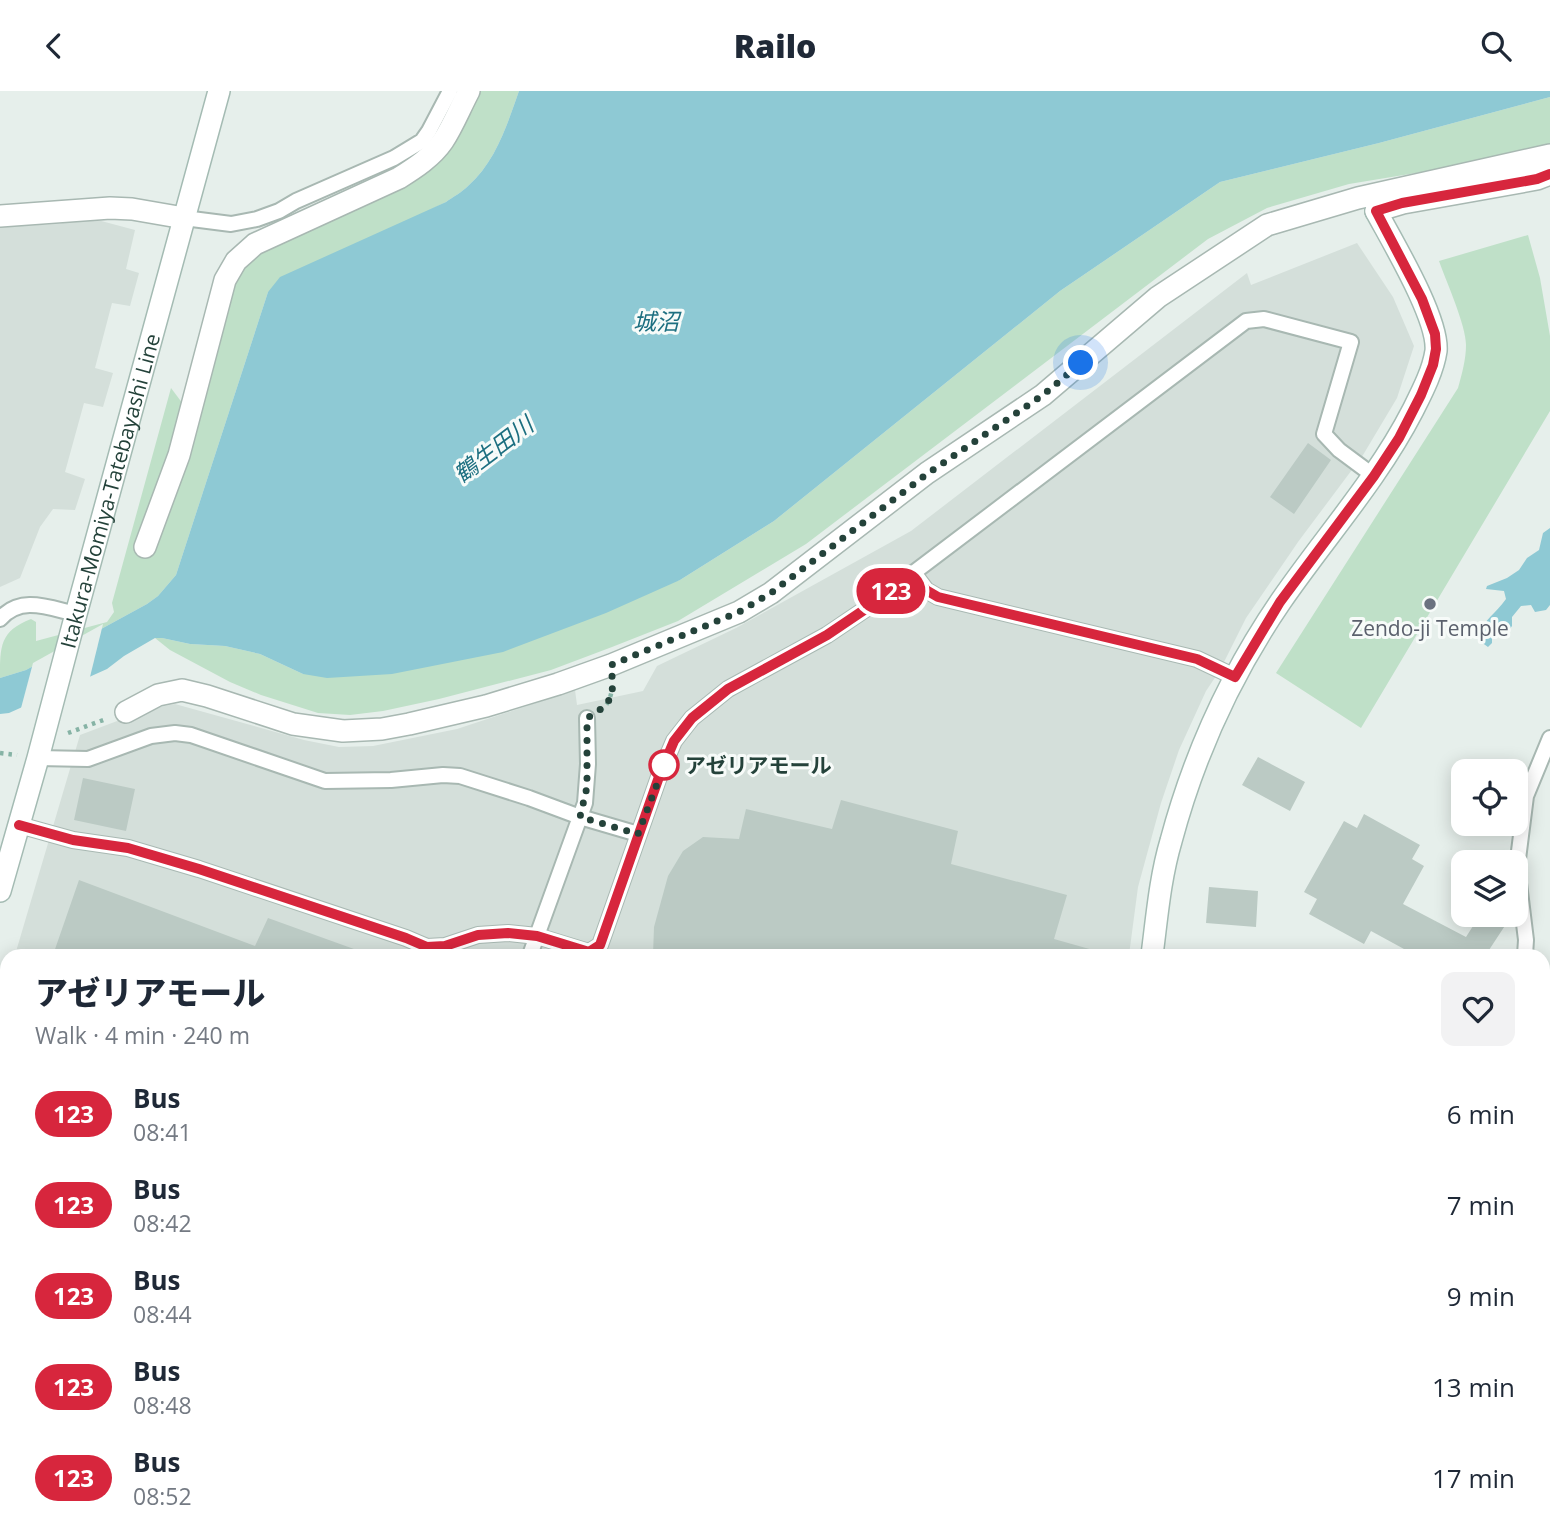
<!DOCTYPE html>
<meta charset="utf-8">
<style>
body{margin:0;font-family:"Open Sans","Noto Sans JP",sans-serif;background:#f2f2f3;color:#1f2937;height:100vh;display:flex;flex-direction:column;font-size:26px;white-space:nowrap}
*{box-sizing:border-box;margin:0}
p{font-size:23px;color:#747a83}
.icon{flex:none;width:38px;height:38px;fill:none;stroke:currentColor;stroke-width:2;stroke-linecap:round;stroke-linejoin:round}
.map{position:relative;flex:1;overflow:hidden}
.drawer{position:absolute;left:0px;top:858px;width:1550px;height:590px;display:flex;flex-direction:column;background:#fff;border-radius:21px 21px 0 0;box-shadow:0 4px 18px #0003}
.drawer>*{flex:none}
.badge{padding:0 14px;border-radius:23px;font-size:24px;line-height:46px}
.tools{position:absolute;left:1451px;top:668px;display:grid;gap:14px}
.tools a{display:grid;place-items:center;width:77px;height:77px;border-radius:14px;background:#fff;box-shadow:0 4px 18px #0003;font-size:35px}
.you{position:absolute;width:35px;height:35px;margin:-18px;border:5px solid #fff;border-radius:50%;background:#1a73e8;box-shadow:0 0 0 10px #1a73e833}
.map>.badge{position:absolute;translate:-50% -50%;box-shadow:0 0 0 4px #fff}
.round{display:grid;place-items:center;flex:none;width:74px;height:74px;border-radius:14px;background:#f2f2f3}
.head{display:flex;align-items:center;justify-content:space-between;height:119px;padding:0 35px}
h1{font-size:33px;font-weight:800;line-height:52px}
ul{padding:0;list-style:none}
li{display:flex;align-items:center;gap:21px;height:91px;padding:0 35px}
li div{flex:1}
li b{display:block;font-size:26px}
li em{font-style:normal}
li .badge{min-width:77px;font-weight:700;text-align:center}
header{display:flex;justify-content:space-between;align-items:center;height:91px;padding:0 35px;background:#fff;font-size:32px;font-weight:800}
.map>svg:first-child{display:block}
</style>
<header><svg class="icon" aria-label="back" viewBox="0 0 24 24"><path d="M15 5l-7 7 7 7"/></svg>Railo<svg class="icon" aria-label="search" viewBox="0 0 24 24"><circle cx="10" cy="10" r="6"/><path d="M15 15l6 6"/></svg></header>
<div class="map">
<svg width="1550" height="1446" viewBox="0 0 1550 1446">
<rect width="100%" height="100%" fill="#e6efeb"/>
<!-- built -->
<path fill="#d4dfda" d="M90 127 135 139 126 178 139 182 130 215 112 212 95 277 113 282 103 316 84 312 65 381 85 388 75 419 53 418 40 436 20 487 0 496V136L58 133Z
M1357 152 1393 206 1414 255 1397 307 1363 364 1298 451 1246 527 1220 579 1206 600 1179 659 1161 712 1138 796 1129 864H15L80 644 149 618 175 613 304 649 339 656 373 655 457 638 575 599 577 614 643 600 657 575 736 537 911 440 1247 182 1251 194Z
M7 895V1178L0 1177V920Z"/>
<!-- green -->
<path fill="#bfe0c8" d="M479 0H519C507 34 496 70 468 95 462 101 453 106 446 111L268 201 176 484 158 505 147 513 26 579 0 587C0 555 0 540 31 528L36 531V550L107 531 114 521 112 512 171 297 186 317 237 182 251 164 393 96Z
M1550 6V54L1495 69 1349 93 1267 117 1208 148 806 453 678 530 612 556 551 579 439 608 383 620 350 624 318 622 261 604 230 591 170 559 155 547H162L190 553 225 555 260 563 303 583 680 489 774 430 1060 200 1220 91 1379 52Z
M1528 144 1540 187 1550 245V320L1361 637 1276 582 1458 297C1462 283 1466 268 1466 254 1466 234 1446 190 1439 170Z"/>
<!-- water -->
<path fill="#8ec9d4" d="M519 0H1550V6L1379 52 1220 91 1060 200 774 430 680 489 606 522 503 561 392 583 327 587 303 583 260 563 225 555 190 553 162 547H155L124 565 107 578 9 622 0 623V587L26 579 147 513 158 505 176 484 268 201 280 186 446 111C453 106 462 101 468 95 496 70 507 34 519 0Z
M1550 437V514L1546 519 1535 521 1531 514 1521 515 1512 526V535L1506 543 1501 540 1500 533 1494 534 1492 542V552L1488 556 1481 551 1477 545C1484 529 1496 522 1506 508L1504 500 1486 498 1487 495 1507 487 1519 479 1527 467 1539 459 1543 442Z"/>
<!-- pier -->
<path fill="#e6efeb" d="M103 533 89 590 20 621 33 572Z"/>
<!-- building -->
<path fill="#bbcac4" d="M1308 352 1331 369 1294 423 1270 406Z
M1258 666 1305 691 1290 720 1242 694Z
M83 687 135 698 126 740 74 729Z
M841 709 958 740 951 773 1067 804 1054 848 1093 859 1092 864H653L654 836 668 785 683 760 703 746 739 748 746 718 832 738Z
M1364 723 1420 754 1412 768 1424 775 1403 813 1466 846 1480 824H1512L1489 859 1500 864H1415L1371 840 1364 853 1309 823 1317 808 1304 801 1344 730 1357 737Z
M79 789 255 855 268 827 365 862V864H53Z
M1209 796 1258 800 1256 836 1206 832Z"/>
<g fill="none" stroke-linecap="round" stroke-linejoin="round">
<defs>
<path id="lane" d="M184 127 231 133 257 128 279 120 296 110 394 67 422 50 429 40 450 0
M914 483 926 499 938 506 1197 568 1235 586
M0 528C21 504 49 517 76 523
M38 667 88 668 151 645 175 642 191 644 325 690 391 689 443 684 460 685 529 707 580 726 638 743
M19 734 73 749 128 757 199 778 406 847 427 856 445 855 478 844 508 842 537 845 589 861 600 854 660 683 674 650 692 627 728 598 827 544 867 517 1246 230 1264 228 1351 251 1324 343 1339 359 1374 385
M530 864 585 712 588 673 587 627
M1525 864 1526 849 1517 776 1526 705 1550 647"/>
<path id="street" d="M1376 120 1403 112 1537 88 1550 83
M0 125 110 117 132 118 184 127
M145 456 179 364 225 189 236 170 255 153 399 87C415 77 432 66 443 50 453 35 460 17 469 0
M126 621 158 604 182 599 207 605 293 633 343 640 382 638 409 633 486 615 558 593 611 574 739 521 771 502 927 382 1043 304 1158 206 1267 134 1358 107 1550 64
M301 1446V1440
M930 1446 935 1440"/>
<g id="secondary">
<path id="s1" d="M0 800 38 667 76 523 219 0"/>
<path d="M1152 864C1157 826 1160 787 1171 750 1194 664 1231 583 1281 510 1325 446 1377 389 1413 319 1422 301 1433 280 1436 260 1439 228 1392 150 1376 120"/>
<path d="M1544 1046 1550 1041"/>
<path d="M0 1212 7 1213"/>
<path d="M961 1440 967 1446"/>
</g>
</defs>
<!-- lane casing -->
<use href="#lane" stroke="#a8b8b2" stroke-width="18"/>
<!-- street casing -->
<use href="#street" stroke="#a8b8b2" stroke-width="24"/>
<!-- secondary casing -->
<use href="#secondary" stroke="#a4bbb3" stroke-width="24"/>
<!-- path -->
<path stroke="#86b3a5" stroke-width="4.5" stroke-dasharray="3.5 5" stroke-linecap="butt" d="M600 619C608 615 611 606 612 597
M68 642 106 628
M0 662 17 664"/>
<!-- lane -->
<use href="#lane" stroke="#fff" stroke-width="14"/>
<!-- street -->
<use href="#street" stroke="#fff" stroke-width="21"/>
<!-- secondary -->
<use href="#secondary" stroke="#fff" stroke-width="21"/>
</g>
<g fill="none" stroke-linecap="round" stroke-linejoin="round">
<defs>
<path id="line" d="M19 734 73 749 128 757 199 778 406 847 427 856 445 855 478 844 508 842 537 845 589 861 600 854 660 683 674 650 692 627 728 598 827 544 867 517 914 483 926 499 938 506 1197 568 1235 586 1280 511 1374 385 1399 347 1421 304 1433 274 1436 258 1435 243 1422 208 1376 120 1402 112 1537 88 1550 83"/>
</defs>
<!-- line casing -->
<use href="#line" stroke="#fff" stroke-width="16"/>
<!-- line -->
<use href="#line" stroke="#d7263d" stroke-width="10"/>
<!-- walk -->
<path stroke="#24423a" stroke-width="7" stroke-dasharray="0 12.6" d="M664 674 667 667 638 743 580 726 587 696V627C615 611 614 604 611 574L739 521 771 502 927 383 1043 304 1081 272"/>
</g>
<!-- markers -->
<circle fill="#6b7280" stroke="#f7fbf9" stroke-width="2.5" cx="1430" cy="513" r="7"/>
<circle fill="#fff" stroke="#d7263d" stroke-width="3.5" cx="664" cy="674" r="14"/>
<g text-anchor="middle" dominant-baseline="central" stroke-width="6" stroke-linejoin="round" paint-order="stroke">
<!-- street labels -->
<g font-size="21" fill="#24423a" stroke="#f7fbf9">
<text stroke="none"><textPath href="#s1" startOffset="415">Itakura-Momiya-Tatebayashi Line</textPath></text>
</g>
<!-- worship labels -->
<g font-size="21" fill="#5b616d" stroke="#f7fbf9">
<text x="1430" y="537">Zendo-ji Temple</text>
</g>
<!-- stop labels -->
<g font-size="21" font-weight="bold" fill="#24423a" stroke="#f7fbf9" text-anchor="start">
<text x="685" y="674">アゼリアモール</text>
</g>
<!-- water labels -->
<g font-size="23" font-style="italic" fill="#1c6f80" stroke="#f7fbf9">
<text x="656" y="230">城沼</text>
<text transform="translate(493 358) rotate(-37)">鶴生田川</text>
</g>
</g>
</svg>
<div class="tools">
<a><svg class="icon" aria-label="locate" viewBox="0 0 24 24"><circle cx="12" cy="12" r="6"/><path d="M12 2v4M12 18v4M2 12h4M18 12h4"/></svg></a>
<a><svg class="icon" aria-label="layers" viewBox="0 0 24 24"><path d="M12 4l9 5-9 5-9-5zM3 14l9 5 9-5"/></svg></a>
</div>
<div class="you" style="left:1081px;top:272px"></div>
<b class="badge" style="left:891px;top:500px;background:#d7263d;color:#fff">123</b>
<section class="drawer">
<div class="head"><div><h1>アゼリアモール</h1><p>Walk · 4 min · 240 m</p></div><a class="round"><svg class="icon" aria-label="heart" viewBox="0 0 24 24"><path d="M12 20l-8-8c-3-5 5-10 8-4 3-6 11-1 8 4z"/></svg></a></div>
<ul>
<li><span class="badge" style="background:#d7263d;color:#fff">123</span><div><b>Bus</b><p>08:41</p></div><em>6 min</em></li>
<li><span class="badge" style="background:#d7263d;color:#fff">123</span><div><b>Bus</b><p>08:42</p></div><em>7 min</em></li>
<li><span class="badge" style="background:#d7263d;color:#fff">123</span><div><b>Bus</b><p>08:44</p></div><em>9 min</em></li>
<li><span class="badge" style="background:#d7263d;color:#fff">123</span><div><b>Bus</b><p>08:48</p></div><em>13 min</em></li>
<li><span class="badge" style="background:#d7263d;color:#fff">123</span><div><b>Bus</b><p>08:52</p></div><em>17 min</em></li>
</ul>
</section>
</div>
